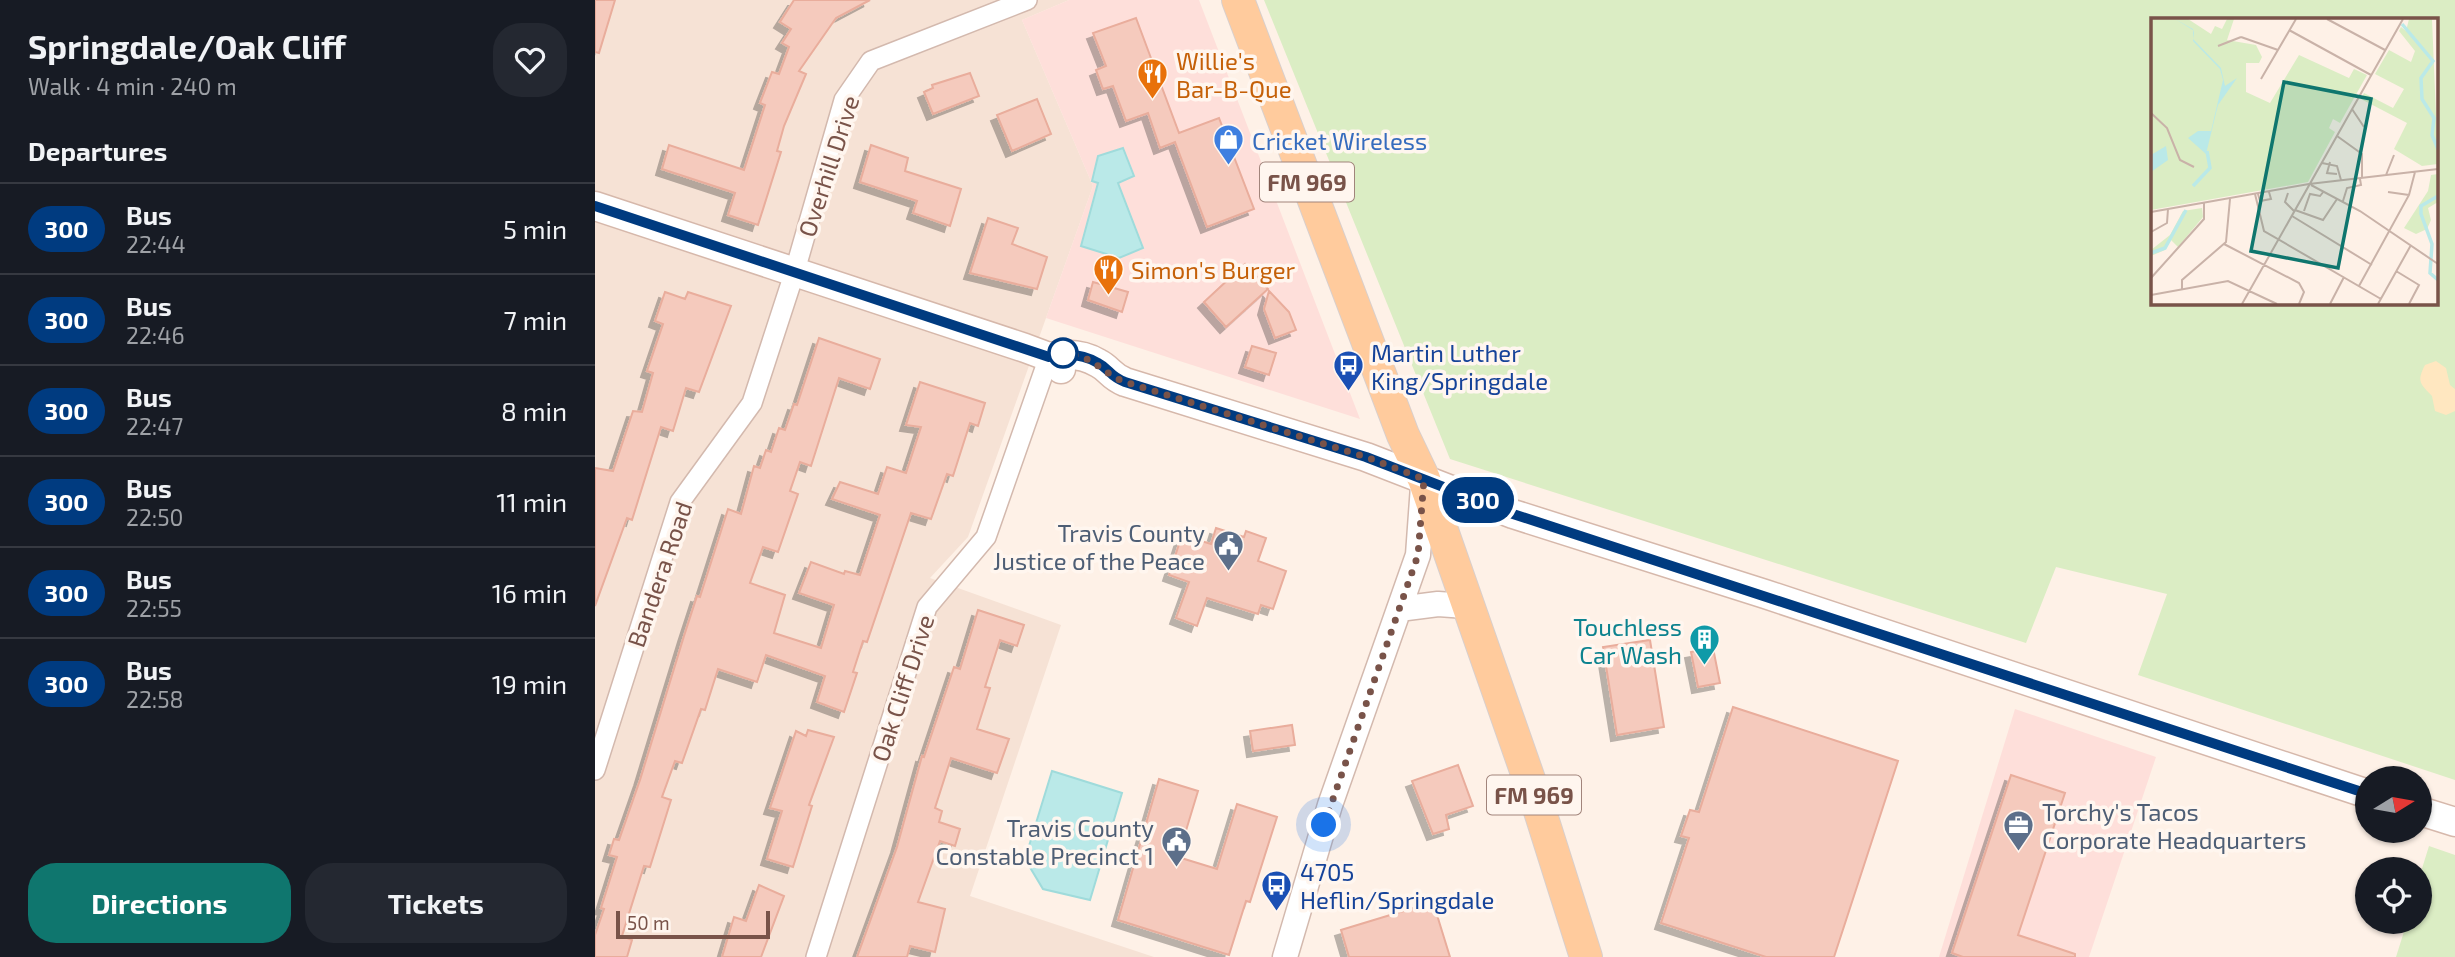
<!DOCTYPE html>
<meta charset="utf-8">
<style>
body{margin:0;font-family:"Exo 2",sans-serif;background:#242831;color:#f1f3f6;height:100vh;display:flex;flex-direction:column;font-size:26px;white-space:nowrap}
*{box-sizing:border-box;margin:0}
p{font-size:23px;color:#9ea1a6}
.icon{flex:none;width:38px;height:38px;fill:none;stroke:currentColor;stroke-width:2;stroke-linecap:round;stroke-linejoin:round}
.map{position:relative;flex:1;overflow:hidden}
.panel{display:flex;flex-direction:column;background:#171b24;width:595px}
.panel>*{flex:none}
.badge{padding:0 14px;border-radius:23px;font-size:24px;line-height:46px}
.needle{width:46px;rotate:79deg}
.buttons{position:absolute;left:1760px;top:766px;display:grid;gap:14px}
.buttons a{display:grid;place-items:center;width:77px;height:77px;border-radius:50%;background:#171b24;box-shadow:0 2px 5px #0004;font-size:35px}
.scale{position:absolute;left:21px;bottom:18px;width:154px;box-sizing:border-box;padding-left:7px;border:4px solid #795349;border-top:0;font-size:19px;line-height:24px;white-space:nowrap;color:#795349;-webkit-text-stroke:5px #fff6ef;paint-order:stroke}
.you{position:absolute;width:35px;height:35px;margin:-18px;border:5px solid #fff;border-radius:50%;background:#1a73e8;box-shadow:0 0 0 10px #1a73e833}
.map>.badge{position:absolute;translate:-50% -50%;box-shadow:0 0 0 4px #fff}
h2{padding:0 28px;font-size:26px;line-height:63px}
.round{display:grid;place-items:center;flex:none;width:74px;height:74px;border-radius:28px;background:#242831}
.overview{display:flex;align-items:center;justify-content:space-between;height:119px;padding:0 28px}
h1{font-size:33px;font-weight:700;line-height:52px}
.cta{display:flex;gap:14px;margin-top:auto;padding:14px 28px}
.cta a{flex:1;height:80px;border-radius:28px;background:#0f766e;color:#fff;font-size:28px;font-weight:700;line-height:80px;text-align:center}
.cta a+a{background:#242831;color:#f1f3f6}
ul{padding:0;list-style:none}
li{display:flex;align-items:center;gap:21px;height:91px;padding:0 28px;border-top:2px solid #363941}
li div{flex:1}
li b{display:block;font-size:26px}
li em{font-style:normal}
li .badge{min-width:77px;font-weight:700;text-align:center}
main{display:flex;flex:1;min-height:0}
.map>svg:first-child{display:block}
</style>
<main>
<section class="panel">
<div class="overview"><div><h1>Springdale/Oak Cliff</h1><p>Walk · 4 min · 240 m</p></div><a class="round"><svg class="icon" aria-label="heart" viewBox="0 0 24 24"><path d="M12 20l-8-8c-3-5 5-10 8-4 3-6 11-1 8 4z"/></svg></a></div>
<h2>Departures</h2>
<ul>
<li><span class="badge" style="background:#003b80;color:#fff">300</span><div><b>Bus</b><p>22:44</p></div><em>5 min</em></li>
<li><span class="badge" style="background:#003b80;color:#fff">300</span><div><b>Bus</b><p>22:46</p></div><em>7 min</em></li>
<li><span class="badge" style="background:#003b80;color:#fff">300</span><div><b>Bus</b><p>22:47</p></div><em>8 min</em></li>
<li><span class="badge" style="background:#003b80;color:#fff">300</span><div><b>Bus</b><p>22:50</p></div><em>11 min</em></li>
<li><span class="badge" style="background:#003b80;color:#fff">300</span><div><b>Bus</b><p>22:55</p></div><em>16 min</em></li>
<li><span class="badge" style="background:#003b80;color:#fff">300</span><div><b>Bus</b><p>22:58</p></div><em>19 min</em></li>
</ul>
<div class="cta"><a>Directions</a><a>Tickets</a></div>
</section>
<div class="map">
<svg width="1860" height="957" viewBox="0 0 1860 957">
<defs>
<filter id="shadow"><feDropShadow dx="-6" dy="6" stdDeviation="0" flood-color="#0004"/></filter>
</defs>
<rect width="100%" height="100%" fill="#fef1e7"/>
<!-- residential -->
<path fill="#f6e2d5" d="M0 0H474L427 20 498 186 373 537 335 578 466 625 375 896 559 957H0Z"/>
<!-- commercial -->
<path fill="#fedfda" d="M474 0H604L765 419 451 318 498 186 427 20Z
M1420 709 1561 757 1494 957H1344Z"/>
<!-- green -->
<path fill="#dbedc4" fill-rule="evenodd" d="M669 0H1860V780L1543 675 1572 594 1461 567 1431 643 855 459ZM1557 19H1841V303H1557Z
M1834 846 1860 855V957H1801L1812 922H1825V875Z"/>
<!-- sand -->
<path fill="#ffe7c0" d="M1841 361 1851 368 1855 385 1860 389V411L1851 415 1840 411 1837 396C1826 384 1821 382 1830 365Z"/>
<!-- water -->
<path fill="#bae9e8" stroke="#9fdbdb" stroke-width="2" d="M528 148 539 176 523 183 548 248 524 258 486 246 503 183 497 181 503 156Z
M457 771 527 793 495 900 448 889 430 859Z"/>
<!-- building -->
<path fill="#f5cabd" stroke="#e9ad9c" stroke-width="2" filter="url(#shadow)" d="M0 0H20L4 53 0 52Z
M199 0H275L241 18 204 71 211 74 189 126 182 151 186 152 163 225 133 215 140 193 67 169 74 145 149 170 170 105 165 103 177 72 184 74 194 47 187 43 196 29 185 22Z
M541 18 584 133 624 118 659 209 612 227 580 142 565 148 553 113 531 121 518 86 508 89 501 70 511 66 498 33Z
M375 73 384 96 338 114 329 92 338 88 337 85Z
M442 99 456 134 417 151 402 115Z
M276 145 313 158 310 171 366 189 355 226 318 213 322 201 265 182Z
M393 218 423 228 417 244 452 257 442 289 375 273Z
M650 264 673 289 631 327 609 302Z
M498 282 533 292 527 312 493 300Z
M674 291 694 312 701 330 680 338 669 309Z
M70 292 90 299 93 292 136 306 104 392 91 388 78 431 66 427 37 520 32 518 0 606V468L18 471 38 411 47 412 58 373 52 371 68 324 60 321Z
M224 338 285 359 275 389 244 378 216 466 205 462 195 491 203 494 183 552 168 547 155 583 190 595 179 633 226 648 239 605 204 593 216 562 249 574 250 571 265 575 285 515 237 499 245 482 283 494 292 467 311 473 326 427 311 425 325 382 390 403 383 426 375 423 358 476 352 474 336 519 316 513 272 642 268 641 258 672 262 673 249 712 222 702 230 676 171 655 162 682 123 669 110 710 106 709 87 763 80 761 67 797 76 800 55 867 49 866 27 936 37 940 32 957H0V935L9 909 6 908 22 857 14 855 19 839 24 840 45 780 89 636 102 596 105 597 133 509 146 514 159 466 165 468 171 450 176 452 184 428 190 430 199 404 202 405Z
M657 346 681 353 674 375 650 367Z
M621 528 649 537 651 531 671 538 663 561 691 571 678 609 666 605 663 614 612 598 602 626 581 618 594 582 574 575 587 535 616 544Z
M383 610 429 625 422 646 405 640 390 687 395 688 382 729 414 739 402 773 356 758 340 808 347 811 344 822 365 829 360 846 345 841 323 902 350 909 340 952 315 946 312 957H262L302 847 327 756 329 757 359 667 365 669Z
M1055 640 1069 727 1022 735 1008 647Z
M1118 648 1125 683 1103 687 1096 652Z
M1138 707 1303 761 1239 957H1171L1066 923 1094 838 1086 836 1095 810 1104 812Z
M697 725 700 745 658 751 655 731Z
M213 730 239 737 214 805 217 806 198 867 172 859 187 811 175 808 201 731 211 736Z
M863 765 878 806 851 815 854 829 838 834 817 781Z
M1416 775 1470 793 1423 935 1480 954V957H1368L1357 953Z
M564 779 603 791 583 857 622 869 642 804 682 817 655 902 651 901 634 955 523 920Z
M164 885 189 896 166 957H127L139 917 151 921Z
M838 902 855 957H754L746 930Z"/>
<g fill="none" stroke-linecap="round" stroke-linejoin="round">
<defs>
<path id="minor" d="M0 770 85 502 157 403 199 274 249 100 276 61 432 0
M221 957 332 607 391 537 454 357"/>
<path id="tertiary" d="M804 609 843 604 871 606
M690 957 735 805 823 555 828 486"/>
<path id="secondary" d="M0 206 430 348 454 357 466 369
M454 357C471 353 488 354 503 363 515 369 515 376 530 382L771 457 918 514 1170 594 1773 794
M1825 811 1860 822"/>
<path id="primary" d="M643 0 808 435 829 479 943 805 991 957"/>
</defs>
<!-- minor casing -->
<use href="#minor" stroke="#d3b9ae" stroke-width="22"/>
<!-- tertiary casing -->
<use href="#tertiary" stroke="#d3b9ae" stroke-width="27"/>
<!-- secondary casing -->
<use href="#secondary" stroke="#d6b8ab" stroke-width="31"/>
<!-- primary casing -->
<use href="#primary" stroke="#d9cfcc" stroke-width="34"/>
<!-- minor -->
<use href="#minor" stroke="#fff" stroke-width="19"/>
<!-- tertiary -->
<use href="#tertiary" stroke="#fff" stroke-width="24"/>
<!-- secondary -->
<use href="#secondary" stroke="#fff" stroke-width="28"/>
<!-- primary -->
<use href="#primary" stroke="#ffcb9d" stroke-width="32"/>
</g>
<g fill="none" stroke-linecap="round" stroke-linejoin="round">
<defs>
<path id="line" d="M0 206 454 357C471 353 488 354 503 363 515 369 514 376 530 382L771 457 918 514 1773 794"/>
</defs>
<!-- line casing -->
<use href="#line" stroke="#fff" stroke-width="16"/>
<!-- line -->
<use href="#line" stroke="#003b80" stroke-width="10"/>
<!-- walk -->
<path stroke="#795349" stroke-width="7" stroke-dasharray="0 12.6" d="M468 353C495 353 508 374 530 382L771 457 829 479 823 555 729 825"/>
</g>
<!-- icons -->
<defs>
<symbol id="restaurant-pin" viewBox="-11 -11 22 30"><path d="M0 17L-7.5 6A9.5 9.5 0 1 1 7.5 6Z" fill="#e8710a" stroke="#fff6ef"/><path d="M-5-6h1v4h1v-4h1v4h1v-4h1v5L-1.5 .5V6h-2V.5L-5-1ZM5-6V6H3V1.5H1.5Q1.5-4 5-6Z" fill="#fff"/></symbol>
<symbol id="shop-pin" viewBox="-11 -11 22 30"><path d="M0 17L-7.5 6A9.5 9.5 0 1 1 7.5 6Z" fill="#3f7fe0" stroke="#fff6ef"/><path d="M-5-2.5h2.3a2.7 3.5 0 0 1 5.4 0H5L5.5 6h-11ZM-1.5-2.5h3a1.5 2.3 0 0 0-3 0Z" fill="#fff"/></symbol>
<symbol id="bus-pin" viewBox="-11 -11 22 30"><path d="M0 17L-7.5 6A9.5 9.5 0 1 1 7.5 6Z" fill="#1a4fb4" stroke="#fff6ef"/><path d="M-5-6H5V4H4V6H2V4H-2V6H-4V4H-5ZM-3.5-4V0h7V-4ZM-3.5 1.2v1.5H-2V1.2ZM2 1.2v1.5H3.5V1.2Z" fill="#fff"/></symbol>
<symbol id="civic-pin" viewBox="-11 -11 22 30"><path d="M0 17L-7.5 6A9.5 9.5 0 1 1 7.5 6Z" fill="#5c6f8a" stroke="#fff6ef"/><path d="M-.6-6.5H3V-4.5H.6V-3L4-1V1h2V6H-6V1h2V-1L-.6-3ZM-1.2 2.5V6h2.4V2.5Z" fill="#fff"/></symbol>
<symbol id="building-pin" viewBox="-11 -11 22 30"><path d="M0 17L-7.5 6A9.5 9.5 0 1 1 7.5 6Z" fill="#0f9aa8" stroke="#fff6ef"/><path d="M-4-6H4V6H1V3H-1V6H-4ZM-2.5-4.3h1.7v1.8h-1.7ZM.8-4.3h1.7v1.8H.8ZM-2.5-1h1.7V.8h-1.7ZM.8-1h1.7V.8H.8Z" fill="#fff"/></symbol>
<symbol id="office-pin" viewBox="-11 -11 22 30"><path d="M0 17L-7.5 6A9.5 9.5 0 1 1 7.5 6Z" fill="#5c6f8a" stroke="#fff6ef"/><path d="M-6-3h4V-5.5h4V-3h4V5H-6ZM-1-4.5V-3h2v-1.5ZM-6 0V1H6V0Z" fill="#fff"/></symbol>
</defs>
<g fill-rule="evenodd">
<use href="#restaurant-pin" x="540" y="56" width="35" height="47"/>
<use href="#shop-pin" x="616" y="122" width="35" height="47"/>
<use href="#restaurant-pin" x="496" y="252" width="35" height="47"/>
<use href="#bus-pin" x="736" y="348" width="35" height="47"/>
<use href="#civic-pin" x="616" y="528" width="35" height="47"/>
<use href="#building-pin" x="1092" y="622" width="35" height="47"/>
<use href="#office-pin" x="1406" y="808" width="35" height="47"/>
<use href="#civic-pin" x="564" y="824" width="35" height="47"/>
<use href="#bus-pin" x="664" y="868" width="35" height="47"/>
</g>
<!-- markers -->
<circle fill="#fff" stroke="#003b80" stroke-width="3.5" cx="468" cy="353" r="14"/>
<g text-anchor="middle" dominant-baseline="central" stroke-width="7" stroke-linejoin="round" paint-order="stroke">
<!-- shield labels -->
<g fill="#fff6ef" stroke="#a1847b" stroke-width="2">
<rect x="665" y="162.5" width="94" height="39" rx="5"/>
<rect x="892" y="775.5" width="94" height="39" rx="5"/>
</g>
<g font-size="23" font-weight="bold" fill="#795349">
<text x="712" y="182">FM 969</text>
<text x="939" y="795">FM 969</text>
</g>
<!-- food labels -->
<g font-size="24" fill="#c56008" stroke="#fff6ef" text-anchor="start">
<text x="581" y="60">Willie's<tspan x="581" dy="28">Bar-B-Que</tspan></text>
<text x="536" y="269">Simon's Burger</text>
</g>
<!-- shop labels -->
<g font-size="24" fill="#366cbe" stroke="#fff6ef" text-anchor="start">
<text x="657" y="140">Cricket Wireless</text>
</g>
<!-- street labels -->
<g font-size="24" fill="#795349" stroke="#fff6ef">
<text transform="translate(233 166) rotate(-72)">Overhill Drive</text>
<text transform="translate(64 574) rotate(-71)">Bandera Road</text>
<text transform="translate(307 688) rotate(-72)">Oak Cliff Drive</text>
</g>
<!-- transit labels -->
<g font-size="24" fill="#164399" stroke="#fff6ef" text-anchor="start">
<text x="776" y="352">Martin Luther<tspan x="776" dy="28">King/Springdale</tspan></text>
<text x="705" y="871">4705<tspan x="705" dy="28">Heflin/Springdale</tspan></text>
</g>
<!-- service labels -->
<g font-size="24" fill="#4e5e75" stroke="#fff6ef" text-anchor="end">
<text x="610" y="532">Travis County<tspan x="610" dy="28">Justice of the Peace</tspan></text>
<text x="1447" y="811" text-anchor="start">Torchy's Tacos<tspan x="1447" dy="28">Corporate Headquarters</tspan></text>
<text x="559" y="827">Travis County<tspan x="559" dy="28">Constable Precinct 1</tspan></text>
</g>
<!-- culture labels -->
<g font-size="24" fill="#0d838f" stroke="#fff6ef" text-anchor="end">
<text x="1087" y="626">Touchless<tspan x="1087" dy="28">Car Wash</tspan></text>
</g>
</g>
<!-- overview -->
<g transform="translate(1556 18)">
<rect width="287" height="287" fill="#fef1e7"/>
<path d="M0 1H37L60 16 64 8 71 11 76 1H83L76 22 105 27 111 39 108 45H95V74L119 85 148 37 198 60 203 51 216 57 189 105 182 101 178 110 184 114 157 164 0 192ZM258 1H281L287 146 271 148 243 131 256 105 210 81 213 75 242 90 253 71 224 56 238 32 260 44 264 33 248 13 250 9 255 13ZM287 156V184L277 190 280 202 276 211 265 216 253 210 277 173 280 157ZM51 190 52 199 27 229 20 222 14 232 0 238V232L19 217 32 193Z" fill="#dbedc4"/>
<path d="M24 1 42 11 43 15 42 21 70 50 74 68 86 60 67 87 55 136 37 120 47 113H60L72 62 69 51 42 23V12ZM15 128 17 142 0 154V137Z" fill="#bae9e8"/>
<path fill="none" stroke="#bae9e8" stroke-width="3.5" d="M251 6 282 43 270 60 271 81 283 100 281 117 287 131M42 168 59 150 56 133M287 178 270 188V196L281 226 279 255 287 262M0 235 14 230 35 192"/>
<path fill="none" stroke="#c9b2a8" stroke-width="2" d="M176 1 234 32M138 12 220 57M90 19 127 32M67 28 90 19M110 61 145 1M201 91 213 109M0 95 16 110 29 142 43 149M186 118 211 136V159M179 144 176 155 186 156M171 145 186 148 190 162M235 157 243 137M160 167 209 193 287 246M237 174 258 177M137 175 134 184 143 193M104 176 113 213 230 281M107 176 109 183 120 181 118 174M192 183 196 170 210 167 209 161M144 192 172 202 186 181M153 193 159 176 169 178 173 173M0 194 158 166 287 151M141 198 221 247M0 214 16 205 17 191M73 226 148 265 153 274 148 286M245 253 268 267 258 286M0 260 53 201V185M208 268 258 177 264 154M31 271V262L75 224 79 181M0 277 77 263 126 286M91 286 252 1M179 286 193 259M227 286 260 227"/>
<path fill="#0f766e" fill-opacity="0.15" stroke="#0f766e" stroke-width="3.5" d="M133 64 220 81 187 250 100 233Z"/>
<rect width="287" height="287" fill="none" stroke="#795349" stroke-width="3.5"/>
</g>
</svg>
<div class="buttons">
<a><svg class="needle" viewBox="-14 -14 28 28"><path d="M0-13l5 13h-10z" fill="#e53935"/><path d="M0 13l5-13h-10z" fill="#9ea1a6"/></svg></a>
<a><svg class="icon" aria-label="locate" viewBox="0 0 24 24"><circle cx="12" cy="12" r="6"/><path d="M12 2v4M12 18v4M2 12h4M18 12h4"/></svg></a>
</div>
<div class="scale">50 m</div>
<div class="you" style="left:729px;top:825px"></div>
<b class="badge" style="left:883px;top:500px;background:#003b80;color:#fff">300</b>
</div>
</main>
